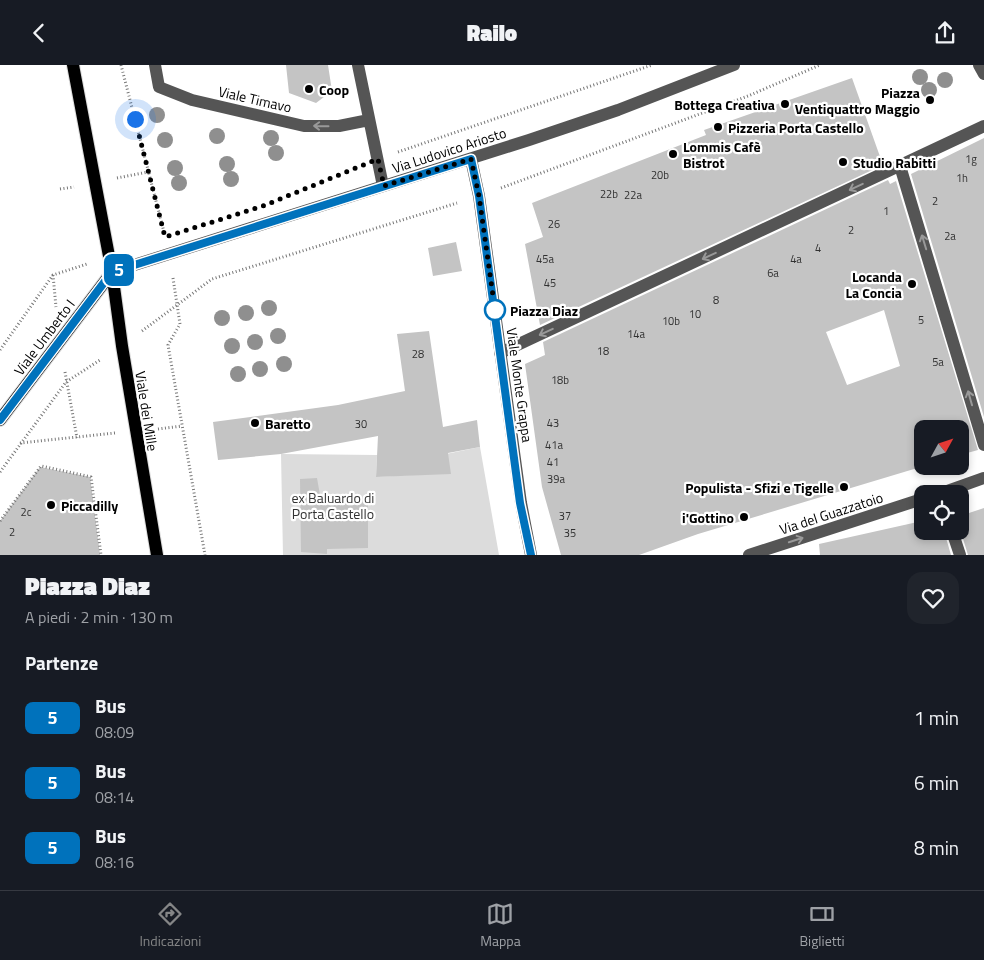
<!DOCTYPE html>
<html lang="it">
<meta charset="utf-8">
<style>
body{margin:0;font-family:"Titillium Web",sans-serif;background:#20242c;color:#f1f3f6;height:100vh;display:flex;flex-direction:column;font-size:19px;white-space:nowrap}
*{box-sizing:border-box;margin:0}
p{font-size:16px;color:#9ea1a6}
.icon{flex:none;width:28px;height:28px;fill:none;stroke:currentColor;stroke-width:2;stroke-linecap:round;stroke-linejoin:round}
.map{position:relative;height:490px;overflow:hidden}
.side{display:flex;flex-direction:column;background:#171b24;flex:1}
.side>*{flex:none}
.badge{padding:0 10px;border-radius:8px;font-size:18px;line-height:32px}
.needle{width:32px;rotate:50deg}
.buttons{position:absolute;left:914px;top:355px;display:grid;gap:10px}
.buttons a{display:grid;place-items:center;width:55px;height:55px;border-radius:10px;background:#171b24;box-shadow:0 2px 8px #0003;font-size:25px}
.you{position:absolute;width:25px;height:25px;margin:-12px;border:4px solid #fff;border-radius:50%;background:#1a73e8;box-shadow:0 0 0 8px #1a73e833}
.map>.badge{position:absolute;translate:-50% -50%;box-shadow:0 0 0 2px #fff}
h2{padding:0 25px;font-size:19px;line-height:45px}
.round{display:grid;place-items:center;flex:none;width:52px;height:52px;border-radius:15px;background:#20242c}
.head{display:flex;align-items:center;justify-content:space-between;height:85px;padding:0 25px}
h1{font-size:24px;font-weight:800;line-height:38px}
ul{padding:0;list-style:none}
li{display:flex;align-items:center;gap:15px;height:65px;padding:0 25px}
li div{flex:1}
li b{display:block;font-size:19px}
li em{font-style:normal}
li .badge{min-width:55px;font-weight:700;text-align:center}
header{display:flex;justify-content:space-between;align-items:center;height:65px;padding:0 25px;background:#171b24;font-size:22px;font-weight:800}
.menu{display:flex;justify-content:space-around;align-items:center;height:70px;border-top:1px solid #363941;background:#171b24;font-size:14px;color:#9ea1a6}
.menu a{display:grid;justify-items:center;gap:2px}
.menu .active{color:#858687}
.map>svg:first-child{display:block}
</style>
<header><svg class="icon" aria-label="back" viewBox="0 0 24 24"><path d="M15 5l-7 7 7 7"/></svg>Railo<svg class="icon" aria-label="share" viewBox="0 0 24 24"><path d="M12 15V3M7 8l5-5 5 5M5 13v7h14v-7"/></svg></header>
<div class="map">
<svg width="984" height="490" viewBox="0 0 984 490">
<rect width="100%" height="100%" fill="#fff"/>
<!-- green -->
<path fill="#dcdcdc" d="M480 382 499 490H283L281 389 377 390 376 412 449 408 446 389Z"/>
<!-- building -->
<path fill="#c4c4c4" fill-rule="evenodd" d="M286 0H328L332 26 316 38 289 28Z
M852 13 883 100 540 260 525 179 543 172 532 138 706 70 704 65Z
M984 73V352L911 109Z
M888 115 890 119 896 116 978 385 960 390V364H922L924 401 698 469 639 490H561L542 422 525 299 545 290 543 277ZM884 245 900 301 847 320 826 267Z
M456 177 462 206 433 211 428 183Z
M429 266 443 362 477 355 480 382 448 388 451 409 376 412 378 371 281 389 218 395 213 357 338 340 405 326 397 269Z
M40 402 90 412 100 490H0V456Z
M317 413 320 430 368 433V483L327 484V489L301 487 300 414Z
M984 443V490H968L960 464V451Z
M922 456V466H944L951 490H820L819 479Z"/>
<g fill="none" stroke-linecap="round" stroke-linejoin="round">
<defs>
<path id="major" d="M73 0 112 207 122 281 157 490
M0 355 112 207"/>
</defs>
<!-- major casing -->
<use href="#major" stroke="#dbdbdb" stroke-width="14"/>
<!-- path -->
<path stroke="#777" stroke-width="3" stroke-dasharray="1 2.5" stroke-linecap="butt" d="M121 0 164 167
M398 87 652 0
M117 113 148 107
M501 123 748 31 820 0
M60 124 74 122
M53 210 56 242
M173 213 180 259 168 280 205 490
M142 266 212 214 457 138
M0 285 53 210 87 199
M65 307 77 373
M158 364 182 361
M20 378 115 368
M0 407 66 317 100 295
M0 456 41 401 91 412 101 490"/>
<!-- minor -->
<path stroke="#555" stroke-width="12" d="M155 0 159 22 192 35 304 61H339L369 55
M358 0 383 121
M979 0 984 9
M471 94 479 131 521 438 531 490
M900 101 984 380
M112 207 529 75 618 45 734 0
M500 288 984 61
M939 429 984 413
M952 466 960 490
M749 490 922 434"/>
<!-- major -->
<use href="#major" stroke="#000" stroke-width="12"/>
</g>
<!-- trees -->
<g fill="#8f8f8f">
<circle cx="920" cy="12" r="8"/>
<circle cx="945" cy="15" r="8"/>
<circle cx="929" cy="25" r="8"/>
<circle cx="157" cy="50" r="8"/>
<circle cx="217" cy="71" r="8"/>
<circle cx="271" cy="73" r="8"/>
<circle cx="165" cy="75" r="8"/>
<circle cx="276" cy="88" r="8"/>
<circle cx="227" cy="99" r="8"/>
<circle cx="175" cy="103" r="8"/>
<circle cx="231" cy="114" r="8"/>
<circle cx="179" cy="118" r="8"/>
<circle cx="269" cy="243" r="8"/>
<circle cx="246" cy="248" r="8"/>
<circle cx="222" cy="253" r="8"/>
<circle cx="278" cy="271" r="8"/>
<circle cx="255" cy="277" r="8"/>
<circle cx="232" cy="281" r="8"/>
<circle cx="284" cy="299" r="8"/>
<circle cx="260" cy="304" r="8"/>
<circle cx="238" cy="309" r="8"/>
</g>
<!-- one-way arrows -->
<defs><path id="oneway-shaft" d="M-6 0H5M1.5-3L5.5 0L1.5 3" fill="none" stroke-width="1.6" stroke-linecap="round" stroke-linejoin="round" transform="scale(1.25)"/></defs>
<g stroke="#999">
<use href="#oneway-shaft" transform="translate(321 61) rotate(-179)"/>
<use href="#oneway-shaft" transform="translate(856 122) rotate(155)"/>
<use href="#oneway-shaft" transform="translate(924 177) rotate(-107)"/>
<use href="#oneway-shaft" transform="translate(709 191) rotate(155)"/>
<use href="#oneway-shaft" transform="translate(546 267) rotate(155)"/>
<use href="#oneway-shaft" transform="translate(970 333) rotate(-106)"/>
<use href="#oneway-shaft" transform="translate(796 475) rotate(-18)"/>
</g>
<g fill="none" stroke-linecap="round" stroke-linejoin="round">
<defs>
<path id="line" d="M0 355 112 207 471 94 479 131 520 438 531 490"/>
</defs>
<!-- line casing -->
<use href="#line" stroke="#fff" stroke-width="11"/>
<!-- line -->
<use href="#line" stroke="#0072bc" stroke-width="8"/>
<!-- walk -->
<path stroke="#000" stroke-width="5" stroke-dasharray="0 9" d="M135 54 165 172 263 141 378 94 384 121 471 94 479 131 495 245"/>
</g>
<!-- markers -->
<g fill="#000" stroke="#fff" stroke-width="2">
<circle cx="309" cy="24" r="5"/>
<circle cx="930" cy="35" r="5"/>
<circle cx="785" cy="39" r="5"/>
<circle cx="718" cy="62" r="5"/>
<circle cx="673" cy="89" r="5"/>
<circle cx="843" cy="97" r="5"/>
<circle cx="912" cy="219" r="5"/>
<circle cx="255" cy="358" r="5"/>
<circle cx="844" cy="422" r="5"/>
<circle cx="51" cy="440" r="5"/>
<circle cx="744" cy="452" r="5"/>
</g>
<circle fill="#fff" stroke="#0072bc" stroke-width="2.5" cx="495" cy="245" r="10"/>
<g text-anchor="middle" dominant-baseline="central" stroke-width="4.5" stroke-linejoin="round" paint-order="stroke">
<!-- number labels -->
<g font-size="11" fill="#313131">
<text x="971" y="94">1g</text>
<text x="660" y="110">20b</text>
<text x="962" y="113">1h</text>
<text x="609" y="129">22b</text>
<text x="633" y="130">22a</text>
<text x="935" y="136">2</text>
<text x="886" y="146">1</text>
<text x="554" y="159">26</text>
<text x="851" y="165">2</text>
<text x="950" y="171">2a</text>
<text x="818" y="183">4</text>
<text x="545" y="194">45a</text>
<text x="796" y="194">4a</text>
<text x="773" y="208">6a</text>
<text x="550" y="218">45</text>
<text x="716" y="235">8</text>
<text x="695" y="249">10</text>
<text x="921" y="255">5</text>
<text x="671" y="256">10b</text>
<text x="636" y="269">14a</text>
<text x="603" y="286">18</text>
<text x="418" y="289">28</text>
<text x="938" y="297">5a</text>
<text x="560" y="315">18b</text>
<text x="553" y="358">43</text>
<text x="361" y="359">30</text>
<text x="554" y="380">41a</text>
<text x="553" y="397">41</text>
<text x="556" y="414">39a</text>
<text x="26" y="447">2c</text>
<text x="565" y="451">37</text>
<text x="12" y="467">2</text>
<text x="570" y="468">35</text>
</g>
<!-- poi labels -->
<g font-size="14" font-weight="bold" fill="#000" stroke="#fff" text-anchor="start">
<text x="319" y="24">Coop</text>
<text x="920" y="27" text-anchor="end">Piazza<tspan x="920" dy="16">Ventiquattro Maggio</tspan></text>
<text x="775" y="39" text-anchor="end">Bottega Creativa</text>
<text x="728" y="62">Pizzeria Porta Castello</text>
<text x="683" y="81">Lommis Cafè<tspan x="683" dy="16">Bistrot</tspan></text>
<text x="853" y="97">Studio Rabitti</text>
<text x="902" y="211" text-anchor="end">Locanda<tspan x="902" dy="16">La Concia</tspan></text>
<text x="265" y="358">Baretto</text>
<text x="834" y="422" text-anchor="end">Populista - Sfizi e Tigelle</text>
<text x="61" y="440">Piccadilly</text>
<text x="734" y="452" text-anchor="end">i'Gottino</text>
</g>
<!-- street labels -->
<g font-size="14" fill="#000" stroke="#fff">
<text transform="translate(255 34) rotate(13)">Viale Timavo</text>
<text transform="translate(449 85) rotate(-18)">Via Ludovico Ariosto</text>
<text transform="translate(44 272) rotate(-53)">Viale Umberto I</text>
<text transform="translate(520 320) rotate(82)">Viale Monte Grappa</text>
<text transform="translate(147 346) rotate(81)">Viale dei Mille</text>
<text transform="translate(831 448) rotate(-18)">Via del Guazzatoio</text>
</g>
<!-- stop labels -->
<g font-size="14" font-weight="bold" fill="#000" stroke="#fff" text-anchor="start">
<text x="510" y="245">Piazza Diaz</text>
</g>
<!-- park labels -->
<g font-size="14" fill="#333" stroke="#fff">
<text x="333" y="432">ex Baluardo di<tspan x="333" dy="16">Porta Castello</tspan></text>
</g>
</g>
</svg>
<div class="buttons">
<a><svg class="needle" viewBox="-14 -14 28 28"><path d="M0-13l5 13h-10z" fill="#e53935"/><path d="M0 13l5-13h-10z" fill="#9ea1a6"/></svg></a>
<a><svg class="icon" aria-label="locate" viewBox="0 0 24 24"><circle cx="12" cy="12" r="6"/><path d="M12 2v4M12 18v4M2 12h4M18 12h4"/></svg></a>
</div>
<div class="you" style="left:135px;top:54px"></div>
<b class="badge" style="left:119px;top:205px;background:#0072bc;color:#fff">5</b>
</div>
<section class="side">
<div class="head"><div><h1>Piazza Diaz</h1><p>A piedi · 2 min · 130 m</p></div><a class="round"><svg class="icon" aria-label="heart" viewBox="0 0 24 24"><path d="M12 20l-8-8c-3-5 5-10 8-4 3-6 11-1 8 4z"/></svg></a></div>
<h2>Partenze</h2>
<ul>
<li><span class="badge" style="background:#0072bc;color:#fff">5</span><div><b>Bus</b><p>08:09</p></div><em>1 min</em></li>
<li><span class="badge" style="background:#0072bc;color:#fff">5</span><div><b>Bus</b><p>08:14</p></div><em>6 min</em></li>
<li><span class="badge" style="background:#0072bc;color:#fff">5</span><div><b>Bus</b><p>08:16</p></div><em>8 min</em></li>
</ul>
</section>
<nav class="menu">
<a class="active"><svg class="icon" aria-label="directions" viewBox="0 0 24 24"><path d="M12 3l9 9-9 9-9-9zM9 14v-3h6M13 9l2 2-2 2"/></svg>Indicazioni</a>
<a><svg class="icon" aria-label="map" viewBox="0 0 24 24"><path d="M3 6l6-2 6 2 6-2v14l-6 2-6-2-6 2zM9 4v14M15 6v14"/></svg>Mappa</a>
<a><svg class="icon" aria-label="tickets" viewBox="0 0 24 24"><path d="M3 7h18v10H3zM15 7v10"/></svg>Biglietti</a>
</nav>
